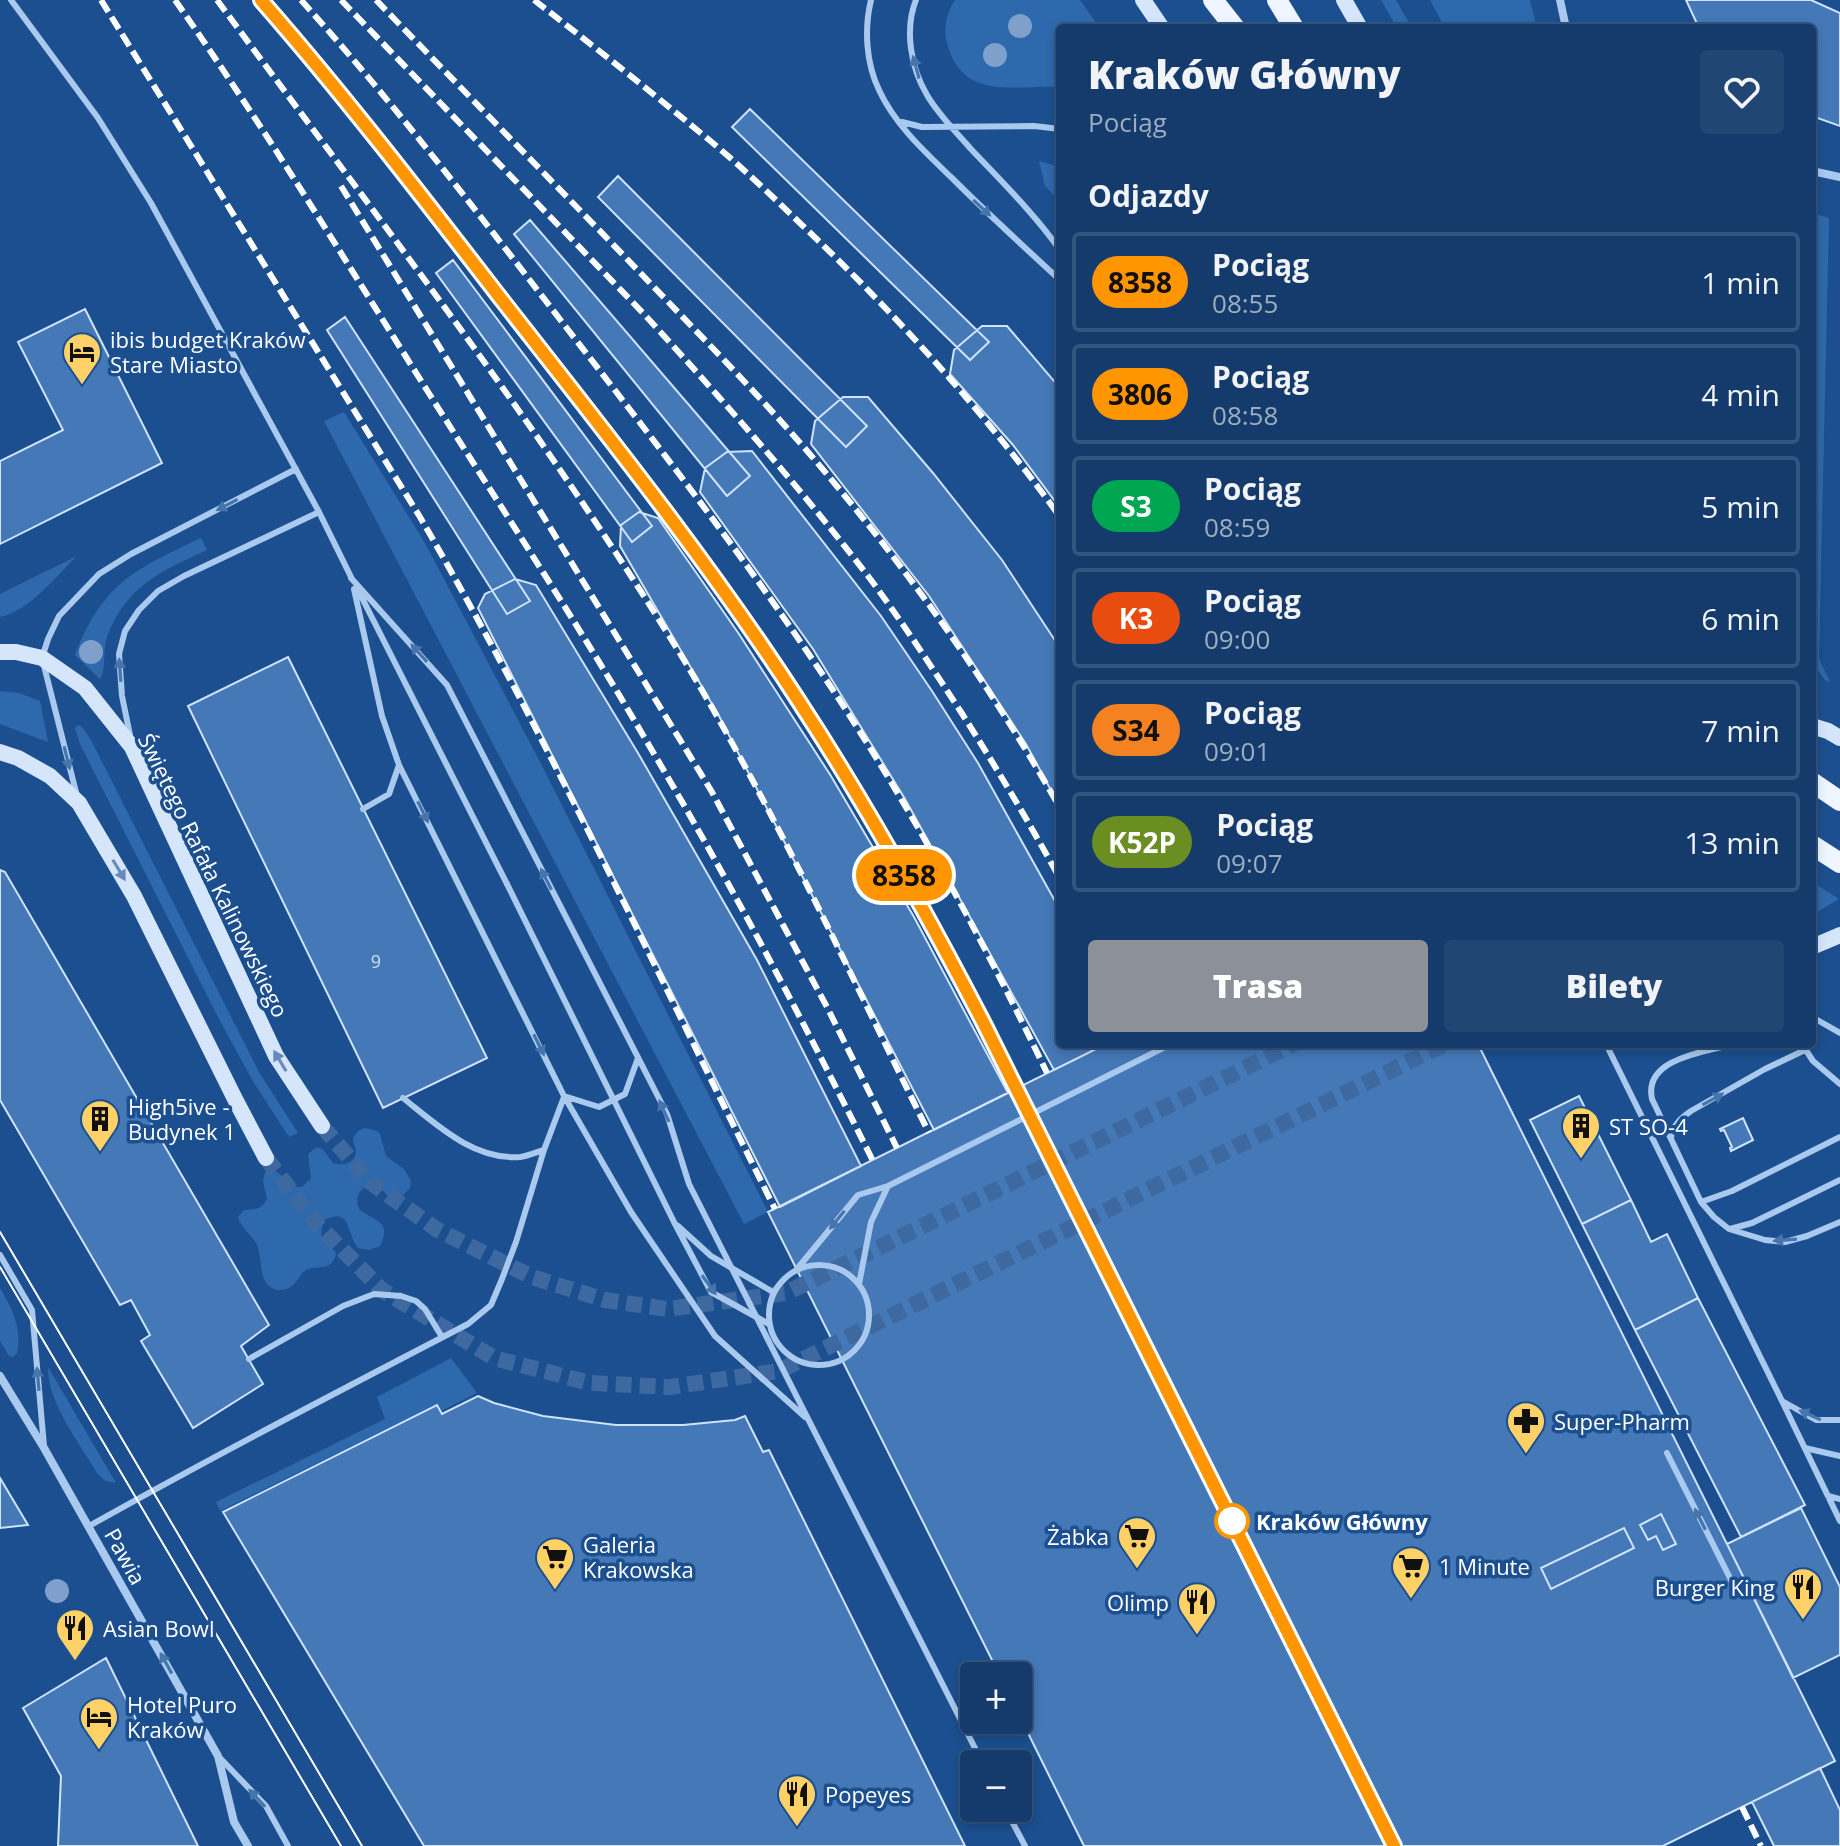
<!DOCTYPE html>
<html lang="pl">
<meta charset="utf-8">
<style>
body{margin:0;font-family:"Open Sans",sans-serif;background:#214673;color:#f1f3f6;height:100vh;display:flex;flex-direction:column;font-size:30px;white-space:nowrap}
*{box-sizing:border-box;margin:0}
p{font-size:26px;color:#9dadc1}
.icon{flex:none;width:44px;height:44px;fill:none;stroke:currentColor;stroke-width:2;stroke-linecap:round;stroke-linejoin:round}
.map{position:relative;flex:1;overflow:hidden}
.side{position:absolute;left:1056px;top:24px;width:760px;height:1024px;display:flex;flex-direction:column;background:#143b6b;border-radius:8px;box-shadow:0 4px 12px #0003,0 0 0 2px #33557e}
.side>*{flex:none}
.badge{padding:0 16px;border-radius:26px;font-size:28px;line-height:52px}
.tools{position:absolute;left:960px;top:1662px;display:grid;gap:16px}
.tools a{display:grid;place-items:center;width:72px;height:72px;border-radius:8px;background:#143b6b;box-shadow:0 4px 12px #0003,0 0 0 2px #33557e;font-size:40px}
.map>.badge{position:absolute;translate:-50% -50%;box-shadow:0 0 0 4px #fff}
h2{padding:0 32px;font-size:30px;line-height:72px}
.round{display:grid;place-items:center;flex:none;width:84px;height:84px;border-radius:8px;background:#214673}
.summary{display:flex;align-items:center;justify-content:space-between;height:136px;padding:0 32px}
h1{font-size:38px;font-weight:800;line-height:60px}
.action{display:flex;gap:16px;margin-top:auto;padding:16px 32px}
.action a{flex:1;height:92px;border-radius:8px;background:#8c9099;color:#fff;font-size:32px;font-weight:800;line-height:92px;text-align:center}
.action a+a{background:#214673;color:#f1f3f6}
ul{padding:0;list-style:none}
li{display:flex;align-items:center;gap:24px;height:100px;margin:0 16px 12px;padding:0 16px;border:4px solid #33557e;border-radius:8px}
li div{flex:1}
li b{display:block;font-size:30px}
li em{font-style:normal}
li .badge{min-width:88px;font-weight:700;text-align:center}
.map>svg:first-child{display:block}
</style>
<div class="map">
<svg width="1840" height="1846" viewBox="0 0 1840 1846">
<rect width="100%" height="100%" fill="#1b4f8f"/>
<!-- green -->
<path fill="#2e69ad" d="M955 0H1080L1100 28H1060V87C1017 84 965 102 948 47 943 32 945 14 955 0Z
M1381 0H1396L1412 28H1397Z
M1430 0H1530L1537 28H1445Z
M1039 161 1060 167V202L1045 186Z
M1812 213 1829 218 1819 659 1830 682 1825 680 1812 662Z
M344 412 425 543 471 630 539 760 768 1212 744 1224 324 421Z
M201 538 207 550C161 571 126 586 107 637 102 651 107 668 100 679L75 655C103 583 135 569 201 538Z
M77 556C55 577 31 610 0 617V594Z
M0 691 19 693 40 701 48 742 0 724Z
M78 725 82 727 91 740 259 1072 298 1133 289 1137 251 1078 218 1017 80 744 75 728Z
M1812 882 1839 899 1812 915Z
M365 1128 377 1131 380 1134 386 1156 404 1169 411 1181 410 1188 400 1198H390C382 1190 378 1185 367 1186 358 1191 354 1200 360 1210 376 1222 392 1221 380 1246L369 1250 358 1248C346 1233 351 1205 323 1221L321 1235 336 1253C334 1267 325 1267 313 1268 299 1269 301 1281 290 1287 287 1290 282 1290 278 1290 256 1286 264 1258 256 1243 250 1233 241 1228 238 1217L244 1210C255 1209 261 1210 267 1199L263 1181 265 1172 269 1169C286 1171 282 1189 302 1187L311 1178 308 1155C320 1139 325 1153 333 1163 343 1166 356 1164 356 1150 355 1146 353 1142 353 1138L358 1131Z
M0 1288C13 1310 22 1328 17 1353L13 1357 9 1356 0 1341Z
M451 1358 477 1393 441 1411 437 1404 220 1511 216 1502 385 1419 377 1397Z
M48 1367 116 1483 105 1481 97 1473C80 1444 47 1402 48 1367Z"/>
<!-- building -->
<path fill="#4478b7" stroke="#cfe3fa" stroke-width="2" d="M1686 0H1811L1840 13V126L1812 116V28H1699Z
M750 109 989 342 970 360 732 127Z
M618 176 867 426 846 447 598 197Z
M530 220 750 476 727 496 514 234Z
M453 260 652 526 632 542 436 273Z
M85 309 162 463 0 544V461L63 430 18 342Z
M345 317 530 601 507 614 327 330Z
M982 326H1007L1060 388V508L1013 445 950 374 954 350Z
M843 397H868L933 473 1002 560 1060 648V807L1026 744 929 596 811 444 815 421Z
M752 451 881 616 932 691 978 763 1060 910V1044H1106L1054 1070 905 799 813 649 700 492 705 468 727 452Z
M639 512 658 518 739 634 831 776 914 917 1008 1093 934 1130 719 716 620 546 621 525Z
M515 579 536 585 638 753 757 960 861 1166 780 1207 478 608 485 594Z
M288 657 487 1058 383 1108 188 706Z
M0 870 5 872 269 1325 241 1346 263 1384 193 1428 141 1341 150 1335 131 1300 120 1305 0 1100Z
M1106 1044H1478L1835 1761 1663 1846H1084L1018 1713V1676H1000L768 1212Z
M1579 1096 1631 1200 1582 1224 1530 1120Z
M1743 1118 1753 1140 1731 1151 1730 1148 1732 1147 1724 1130 1721 1131 1720 1129Z
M1631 1200 1651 1242 1667 1234 1698 1298 1635 1330 1582 1224Z
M1698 1298 1805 1505 1741 1537 1635 1330Z
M478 1396 494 1403 543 1416 616 1425H683L735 1420 745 1416 763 1452 769 1450 965 1846H424L223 1512 437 1405 442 1414Z
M0 1478 28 1525 0 1528Z
M1801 1508 1840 1587V1655L1793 1678 1727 1544Z
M1661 1514 1676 1544 1663 1550 1656 1536 1648 1540 1640 1525Z
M1624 1528 1634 1548 1551 1589 1541 1568Z
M106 1658 198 1846H58L61 1776 23 1708Z
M1820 1768 1840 1810V1846H1774L1752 1802Z"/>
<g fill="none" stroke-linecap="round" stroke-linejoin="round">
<!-- secondary-tunnel -->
<path stroke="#3d69a0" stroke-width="16" stroke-dasharray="16 8" stroke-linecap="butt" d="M322 1126 370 1182 436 1229 532 1277 605 1300 667 1309 786 1293 1294 1044
M266 1158 316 1223 382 1290 494 1358 590 1383 670 1387 779 1371 1445 1044"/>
<!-- lane -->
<path stroke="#a9c9ee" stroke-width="6" d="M11 0 98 118 151 203 319 512 352 579
M871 0C864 29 866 63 879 90 895 125 926 153 953 179 988 214 1024 247 1060 280
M916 0C904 30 911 68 927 95 938 114 955 131 970 148 1001 181 1034 213 1060 250
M902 122 922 127 1034 126 1060 129
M351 578 447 685 667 1114 689 1184 983 1764
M357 588 507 884
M354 589 382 716 399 765 564 1096 631 1212 715 1336 805 1417
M130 735 122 696 119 654 125 631 139 610 158 591 184 576 319 512
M77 796 42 658 48 639 59 616 99 574 131 554 296 469
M363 809 389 794 399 765
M1812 1017 1840 1033
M1734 1044C1706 1052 1643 1058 1652 1099L1701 1202 1714 1217 1729 1229 1765 1240 1785 1242 1807 1236 1840 1222
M1802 1044 1813 1061 1840 1084
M564 1096 599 1107 625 1094 638 1058
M403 1098C437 1125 473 1160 520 1157 528 1156 537 1152 544 1150
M1671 1138C1672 1126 1681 1118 1691 1111L1765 1069 1805 1050
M1701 1202 1732 1191 1840 1137
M1730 1229 1752 1223 1840 1180
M0 1255 32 1310 44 1446
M769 1315a50 50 0 1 1 100 0a50 50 0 1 1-100 0Z
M797 1269 858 1195 888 1186 1171 1044
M859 1284 871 1222 888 1186
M249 1359 343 1306 374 1294 401 1296 416 1301 425 1309 442 1337
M1782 1401 1840 1521
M1782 1401 1816 1420H1840
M1667 1453 1733 1584
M1828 1496 1840 1499
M89 1526C214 1456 341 1390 468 1324L491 1305 502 1279 516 1242 544 1150 564 1097
M220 1758 266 1806 288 1846
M1005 1808 1025 1846"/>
<!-- street -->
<path stroke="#a9c9ee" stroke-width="8" d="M1560 0 1566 28
M1812 171 1840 177
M0 1376 44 1448 218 1756 234 1822 248 1846"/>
<!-- secondary -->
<path stroke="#d6e6fa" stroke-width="16" d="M1143 0 1162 28
M1344 0 1360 28
M0 652H16L42 658 85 688 132 747 276 1056 322 1126
M1812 726 1828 731 1840 738
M0 752 18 758 50 776 79 803 134 896 236 1101 266 1158
M1812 947 1840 935"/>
<!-- primary -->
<path stroke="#f0f6ff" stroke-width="20" d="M1213 0 1235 28
M1277 0 1294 28
M1812 782 1840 801
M1812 845 1840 863"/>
<!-- tram -->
<path stroke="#fff" stroke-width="2" d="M0 1232 362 1846
M0 1267 341 1846"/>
<!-- rail -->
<path stroke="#fff" stroke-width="6" stroke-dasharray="14 6" stroke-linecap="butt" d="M101 0 420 517C550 741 659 977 775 1209
M175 0C265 128 346 262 430 395 504 512 580 627 650 747 730 882 803 1020 873 1161
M217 0C377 217 543 430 684 660 776 812 850 974 929 1133
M261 0C344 96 422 197 500 297 602 428 706 559 798 699 879 824 950 955 1017 1089
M301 0C394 103 478 213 562 322 646 430 729 537 806 650 898 784 977 927 1047 1073
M341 0 643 313C721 398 798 485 868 576 901 620 931 666 961 712 996 767 1029 822 1060 879
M376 0C460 87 544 173 628 260 686 321 746 381 802 445 899 557 987 679 1060 808
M534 0C595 47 655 95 714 144 745 170 774 198 803 226 896 314 986 414 1060 517
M341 186 712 792 828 1009 897 1148
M1742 1807 1761 1846"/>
<!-- lane-bridge -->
<path stroke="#a9c9ee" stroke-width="6" d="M507 884 674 1222 711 1292 769 1324
M1606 1044 1782 1401
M678 1226 711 1256 773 1292
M1805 1448 1840 1456"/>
</g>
<!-- trees -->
<g fill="#7ea0ca">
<circle cx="1020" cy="26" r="12"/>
<circle cx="995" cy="55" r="12"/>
<circle cx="91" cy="652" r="12"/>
<circle cx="57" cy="1591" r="12"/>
</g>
<!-- one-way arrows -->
<defs><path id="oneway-solid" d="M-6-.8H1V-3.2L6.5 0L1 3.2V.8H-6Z" transform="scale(2)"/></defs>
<g fill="#4674ac">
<use href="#oneway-solid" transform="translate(916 67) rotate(-105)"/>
<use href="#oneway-solid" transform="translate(982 208) rotate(43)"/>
<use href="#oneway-solid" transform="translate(227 505) rotate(152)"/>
<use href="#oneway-solid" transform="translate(419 653) rotate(-132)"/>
<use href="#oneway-solid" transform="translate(120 670) rotate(-94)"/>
<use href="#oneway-solid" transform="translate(67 758) rotate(76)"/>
<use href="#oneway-solid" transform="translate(423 812) rotate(64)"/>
<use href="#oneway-solid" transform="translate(546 879) rotate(-117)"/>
<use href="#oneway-solid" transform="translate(539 1045) rotate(64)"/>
<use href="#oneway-solid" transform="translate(1713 1099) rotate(-29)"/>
<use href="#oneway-solid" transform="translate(664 1111) rotate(-114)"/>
<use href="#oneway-solid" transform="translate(837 1220) rotate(129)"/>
<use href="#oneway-solid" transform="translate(1785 1240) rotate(176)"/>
<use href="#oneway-solid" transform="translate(709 1285) rotate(54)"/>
<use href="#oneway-solid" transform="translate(38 1379) rotate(-95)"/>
<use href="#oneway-solid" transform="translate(1810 1415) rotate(-156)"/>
<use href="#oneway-solid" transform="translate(1700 1519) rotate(-117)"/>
<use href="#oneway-solid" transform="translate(166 1663) rotate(-119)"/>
<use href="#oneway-solid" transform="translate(257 1798) rotate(-133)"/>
</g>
<g fill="#668bba">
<use href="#oneway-solid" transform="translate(119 870) rotate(59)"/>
<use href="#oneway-solid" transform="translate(280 1061) rotate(-121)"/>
</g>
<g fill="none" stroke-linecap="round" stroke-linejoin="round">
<defs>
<path id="line" d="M261 0C344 95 421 195 498 295 601 427 707 559 798 700 866 804 926 912 983 1022L1394 1846"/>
</defs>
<!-- line casing -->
<use href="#line" stroke="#fff" stroke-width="18"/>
<!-- line -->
<use href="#line" stroke="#ff9500" stroke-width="12"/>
</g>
<!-- icons -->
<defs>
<symbol id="hotel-pin" viewBox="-11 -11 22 30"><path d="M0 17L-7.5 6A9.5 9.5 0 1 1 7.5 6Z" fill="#ffd166" stroke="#1b4f8f"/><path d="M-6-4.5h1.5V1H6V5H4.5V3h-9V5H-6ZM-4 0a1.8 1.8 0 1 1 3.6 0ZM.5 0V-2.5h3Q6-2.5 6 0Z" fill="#111"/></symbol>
<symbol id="building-pin" viewBox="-11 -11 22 30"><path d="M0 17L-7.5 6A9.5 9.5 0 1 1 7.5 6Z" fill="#ffd166" stroke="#1b4f8f"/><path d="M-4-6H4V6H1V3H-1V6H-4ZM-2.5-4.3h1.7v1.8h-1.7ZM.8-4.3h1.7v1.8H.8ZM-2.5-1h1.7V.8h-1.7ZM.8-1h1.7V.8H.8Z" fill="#111"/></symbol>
<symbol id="pharmacy-pin" viewBox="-11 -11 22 30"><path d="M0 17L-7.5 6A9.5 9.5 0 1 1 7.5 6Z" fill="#ffd166" stroke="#1b4f8f"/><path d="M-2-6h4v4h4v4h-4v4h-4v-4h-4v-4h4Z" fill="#111"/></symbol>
<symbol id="supermarket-pin" viewBox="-11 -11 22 30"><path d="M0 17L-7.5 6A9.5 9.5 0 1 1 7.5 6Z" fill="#ffd166" stroke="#1b4f8f"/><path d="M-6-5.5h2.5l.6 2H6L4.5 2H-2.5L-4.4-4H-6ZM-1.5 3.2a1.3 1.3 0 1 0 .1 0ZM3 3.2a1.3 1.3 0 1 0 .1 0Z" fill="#111"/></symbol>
<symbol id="restaurant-pin" viewBox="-11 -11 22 30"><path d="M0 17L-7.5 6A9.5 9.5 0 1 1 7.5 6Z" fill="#ffd166" stroke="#1b4f8f"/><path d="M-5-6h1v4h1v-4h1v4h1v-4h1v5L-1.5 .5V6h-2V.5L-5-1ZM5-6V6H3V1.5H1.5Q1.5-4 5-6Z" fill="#111"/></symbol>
</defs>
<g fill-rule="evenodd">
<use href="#hotel-pin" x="60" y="330" width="44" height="60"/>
<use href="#building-pin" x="78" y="1097" width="44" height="60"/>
<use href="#building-pin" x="1559" y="1104" width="44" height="60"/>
<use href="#pharmacy-pin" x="1504" y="1399" width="44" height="60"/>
<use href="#supermarket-pin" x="1115" y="1514" width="44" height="60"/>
<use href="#supermarket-pin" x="533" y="1535" width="44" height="60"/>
<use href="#supermarket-pin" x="1389" y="1544" width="44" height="60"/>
<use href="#restaurant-pin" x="1781" y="1565" width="44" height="60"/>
<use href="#restaurant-pin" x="1175" y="1580" width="44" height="60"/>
<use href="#restaurant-pin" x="53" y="1606" width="44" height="60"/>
<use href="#hotel-pin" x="77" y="1695" width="44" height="60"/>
<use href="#restaurant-pin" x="775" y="1772" width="44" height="60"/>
</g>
<!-- markers -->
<circle fill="#fff" stroke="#ff9500" stroke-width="4" cx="1232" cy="1521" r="16"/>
<g text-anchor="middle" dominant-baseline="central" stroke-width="7" stroke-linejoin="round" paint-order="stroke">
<!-- number labels -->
<g font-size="18" fill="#d0dded">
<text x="376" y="961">9</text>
</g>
<!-- poi labels -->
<g font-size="22" fill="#fff" stroke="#1b4f8f" text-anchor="start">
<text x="110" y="339">ibis budget Kraków<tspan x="110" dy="25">Stare Miasto</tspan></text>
<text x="128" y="1106">High5ive -<tspan x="128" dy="25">Budynek 1</tspan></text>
<text x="1609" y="1126">ST SO-4</text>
<text x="1554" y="1421">Super-Pharm</text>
<text x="1109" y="1536" text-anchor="end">Żabka</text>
<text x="583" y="1544">Galeria<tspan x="583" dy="25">Krakowska</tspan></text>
<text x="1439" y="1566">1 Minute</text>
<text x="1775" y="1587" text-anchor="end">Burger King</text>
<text x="1169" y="1602" text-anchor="end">Olimp</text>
<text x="103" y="1628">Asian Bowl</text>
<text x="127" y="1704">Hotel Puro<tspan x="127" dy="25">Kraków</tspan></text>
<text x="825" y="1794">Popeyes</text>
</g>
<!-- street labels -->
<g font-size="22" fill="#fff" stroke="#1b4f8f">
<text transform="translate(214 875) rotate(64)">Świętego Rafała Kalinowskiego</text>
<text transform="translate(126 1556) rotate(61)">Pawia</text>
</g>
<!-- stop labels -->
<g font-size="22" font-weight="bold" fill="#fff" stroke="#1b4f8f" text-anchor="start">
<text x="1256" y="1521">Kraków Główny</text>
</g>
</g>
</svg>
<div class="tools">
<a>+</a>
<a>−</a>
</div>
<b class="badge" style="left:904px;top:875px;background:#ff9500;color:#111">8358</b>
<section class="side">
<div class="summary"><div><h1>Kraków Główny</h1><p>Pociąg</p></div><a class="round"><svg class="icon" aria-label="heart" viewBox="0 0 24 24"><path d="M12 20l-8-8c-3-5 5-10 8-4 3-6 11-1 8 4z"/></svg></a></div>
<h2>Odjazdy</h2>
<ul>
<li><span class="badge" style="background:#ff9500;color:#111">8358</span><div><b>Pociąg</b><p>08:55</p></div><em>1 min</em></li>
<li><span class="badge" style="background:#ff9500;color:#111">3806</span><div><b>Pociąg</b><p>08:58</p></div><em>4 min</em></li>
<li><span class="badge" style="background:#00a651;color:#fff">S3</span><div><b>Pociąg</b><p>08:59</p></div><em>5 min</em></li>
<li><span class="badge" style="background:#e84d0f;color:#fff">K3</span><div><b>Pociąg</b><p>09:00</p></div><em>6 min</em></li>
<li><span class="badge" style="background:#f58220;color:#111">S34</span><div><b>Pociąg</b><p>09:01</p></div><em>7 min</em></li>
<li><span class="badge" style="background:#6b8e23;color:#fff">K52P</span><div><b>Pociąg</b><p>09:07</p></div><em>13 min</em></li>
</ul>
<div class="action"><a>Trasa</a><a>Bilety</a></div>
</section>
</div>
